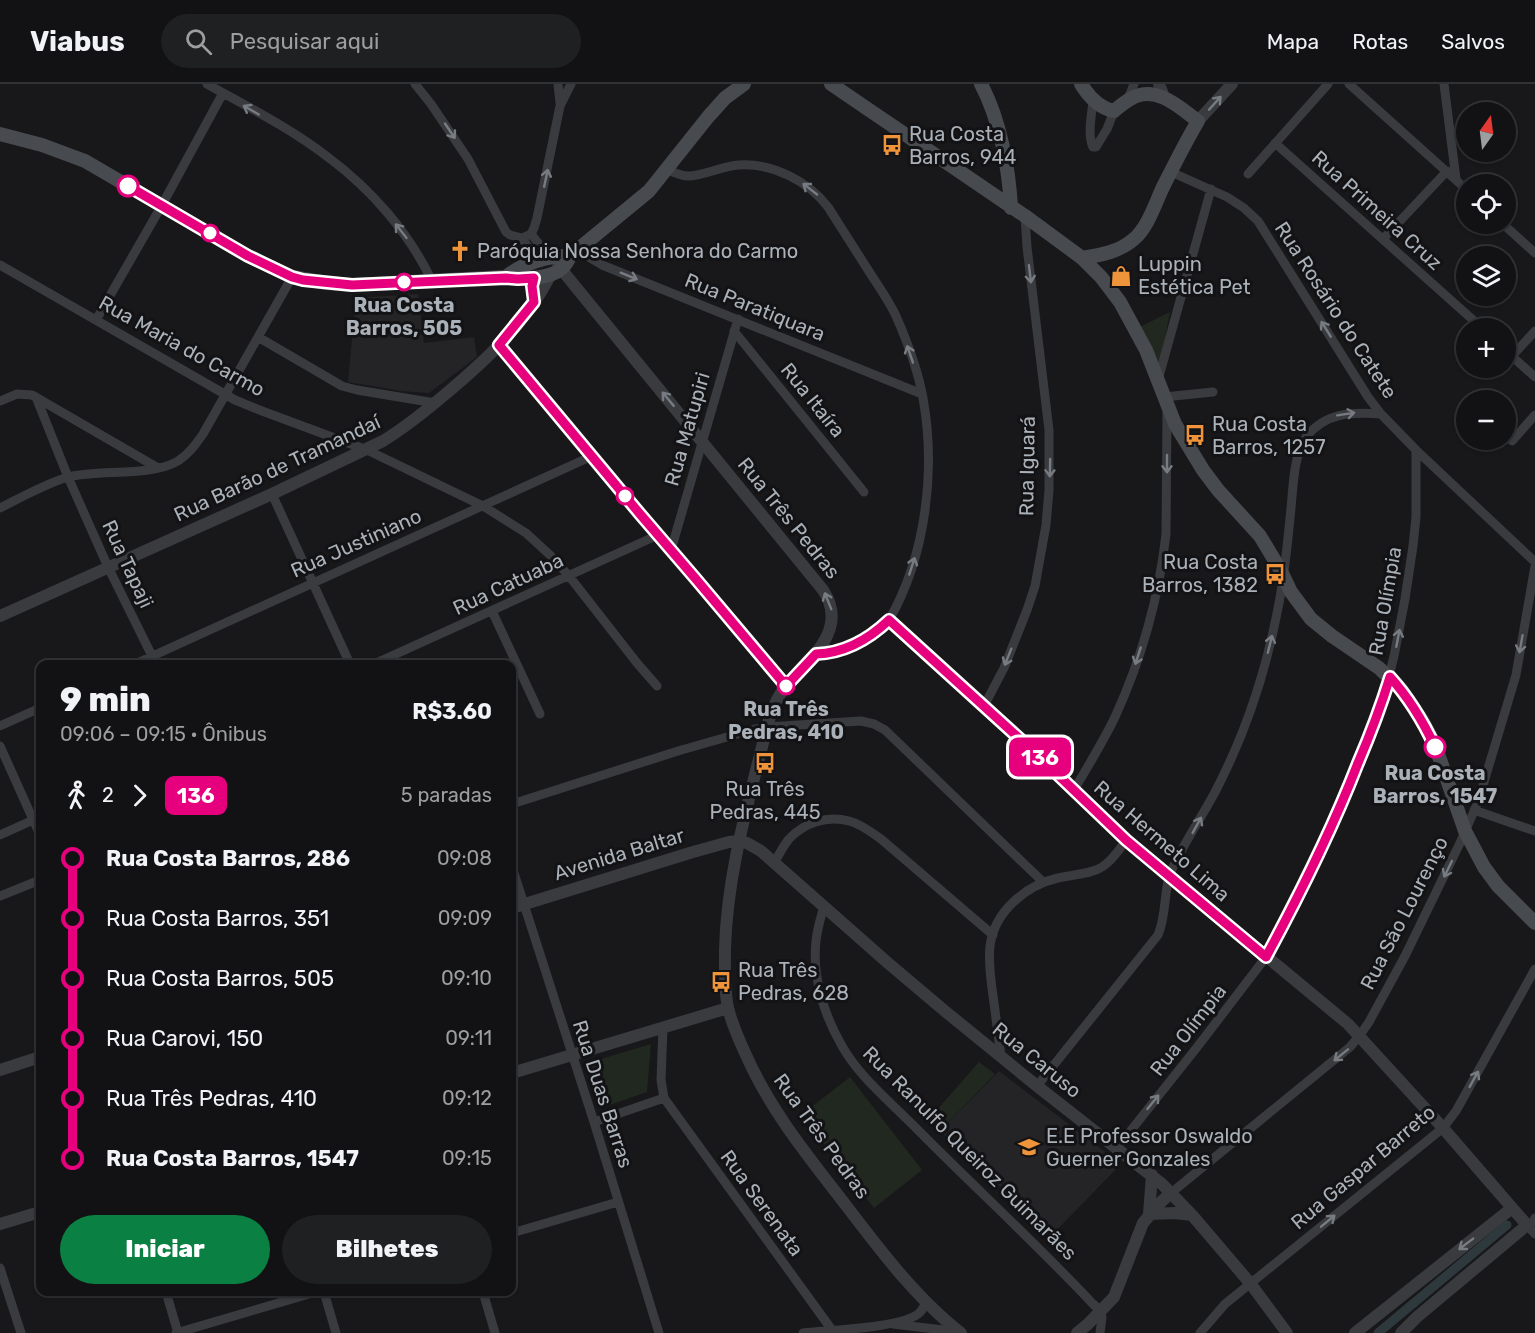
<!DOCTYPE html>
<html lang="pt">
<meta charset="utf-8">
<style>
body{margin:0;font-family:Rubik,sans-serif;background:#1f2022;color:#f1f3f6;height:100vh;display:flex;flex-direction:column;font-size:22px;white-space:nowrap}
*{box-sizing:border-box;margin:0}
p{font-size:20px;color:#9c9ea0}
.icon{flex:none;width:33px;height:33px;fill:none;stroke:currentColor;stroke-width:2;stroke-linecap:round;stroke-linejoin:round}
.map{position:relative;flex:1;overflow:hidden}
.sheet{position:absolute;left:36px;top:576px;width:480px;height:636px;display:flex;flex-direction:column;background:#121214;border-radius:12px;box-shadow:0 2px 4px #0004,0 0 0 2px #313234}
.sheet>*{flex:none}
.badge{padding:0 12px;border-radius:9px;font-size:21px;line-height:39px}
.needle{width:39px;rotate:14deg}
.fabs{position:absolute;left:1456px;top:18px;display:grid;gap:12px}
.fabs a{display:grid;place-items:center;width:60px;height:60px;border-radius:50%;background:#121214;box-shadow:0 2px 4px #0004,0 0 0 2px #313234;font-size:30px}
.map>.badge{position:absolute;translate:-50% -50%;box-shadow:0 0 0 3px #fff}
.legs{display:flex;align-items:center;gap:9px;height:66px;padding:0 24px;font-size:20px}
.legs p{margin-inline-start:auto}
.overview{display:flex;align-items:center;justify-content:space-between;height:102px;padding:0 24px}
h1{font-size:33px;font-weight:800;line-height:45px}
.action{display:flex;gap:12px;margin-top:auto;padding:12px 24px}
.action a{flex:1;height:69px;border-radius:36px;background:#0b8043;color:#fff;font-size:24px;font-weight:800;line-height:69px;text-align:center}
.action a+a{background:#1f2022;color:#f1f3f6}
ul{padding:0 24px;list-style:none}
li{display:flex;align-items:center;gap:21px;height:60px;font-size:22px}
li i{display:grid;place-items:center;width:9px;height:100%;margin:0 8px;background:currentColor}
li i::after{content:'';width:15px;height:15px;margin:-8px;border:4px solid;border-radius:50%;background:#121214}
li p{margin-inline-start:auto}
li:first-child i{background:linear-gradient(#0000 50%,currentColor 0)}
li:last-child i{background:linear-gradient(currentColor 50%,#0000 0)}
header{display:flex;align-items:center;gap:36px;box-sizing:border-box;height:84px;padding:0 30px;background:#121214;border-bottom:2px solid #313234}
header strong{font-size:28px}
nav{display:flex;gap:33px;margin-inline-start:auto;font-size:21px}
.search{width:420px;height:54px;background:#1f2022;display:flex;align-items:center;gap:15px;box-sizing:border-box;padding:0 21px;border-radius:33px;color:#9c9ea0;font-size:22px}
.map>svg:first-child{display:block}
</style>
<header>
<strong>Viabus</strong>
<div class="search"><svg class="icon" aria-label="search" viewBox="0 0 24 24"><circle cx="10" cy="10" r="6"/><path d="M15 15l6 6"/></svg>Pesquisar aqui</div>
<nav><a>Mapa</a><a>Rotas</a><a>Salvos</a></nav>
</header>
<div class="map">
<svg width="1535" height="1249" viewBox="0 0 1535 1249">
<rect width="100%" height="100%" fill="#18181a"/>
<!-- built -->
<path fill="#242427" d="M418 210 424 259 474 253 477 273 429 309 401 307 348 298 356 214Z
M999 987 1121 1080 1052 1151 940 1047Z"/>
<!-- green -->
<path fill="#202820" d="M1170 228 1160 281 1140 243Z
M651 960 647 1008 601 1024 588 979Z
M979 978 995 990 940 1047 928 1036Z
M850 993 922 1086 874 1124 801 1031Z"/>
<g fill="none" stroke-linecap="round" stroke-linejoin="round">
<!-- canal -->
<path stroke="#2e393e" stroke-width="9" d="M1378 1249 1507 1141"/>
<!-- minor -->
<path stroke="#393b3f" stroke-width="9" d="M207 0C248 23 292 45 329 74 372 106 409 149 432 197
M415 0 431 20 468 75 506 148 510 151 522 154 531 150
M558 0 560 19
M1349 0 1467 106
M1444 0 1456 95
M1093 16C1092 30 1087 50 1093 63H1096L1107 45 1114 27
M1127 17 1134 0
M1275 59 1482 244
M666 85C673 88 681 92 688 92 703 92 722 82 739 81 773 79 808 97 828 123 842 145 856 167 870 189 879 203 889 217 896 232 907 257 918 286 923 314 936 386 926 472 889 536
M1171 88 1227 113 1244 124 1258 137 1368 313 1381 330 1416 366 1535 478
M1248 90 1328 0
M1503 140 1535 169
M531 150 534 144 537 134 560 22 571 0
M531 150 543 165 554 173
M522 154 530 166 532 179
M1383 155 1447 87
M577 166 602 181 922 310
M0 181 235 316 262 327 367 366 483 422 526 449 550 471 569 492 637 579 657 602
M96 236 162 121 223 9
M734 247 864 408
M258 253 342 302 357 306 435 319
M499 261 640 430 695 494 786 602
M1506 267 1535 293
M1512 272 1535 247
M1158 296 1211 105
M36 313 68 393 108 483 156 580
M1164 313 1213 308
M0 317 17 310 32 311 158 384
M1512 357 1535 331
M272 410 350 580
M0 424C22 413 45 400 68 393 100 385 151 393 178 377 189 370 196 360 203 350L292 193
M671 466 738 235
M492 527 540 630
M135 580 592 372
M374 580 658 451
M984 622 1004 584 1027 526 1035 502 1046 441 1049 406V346L1027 163 1025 132
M0 642 40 624
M0 662 40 751
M1074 706C1088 682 1103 658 1115 633 1141 576 1159 513 1166 450L1167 327
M512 720 678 667 755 645 767 643 861 637 874 640 885 646 1043 798
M1474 726 1535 747
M0 751 40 733
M774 779C779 771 783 762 789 755 804 739 827 731 849 737 861 740 871 748 881 755L993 851
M512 783 594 1038 659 1249
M0 812 40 796
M824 822C821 833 817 845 816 857 812 893 824 931 842 962 858 991 888 1016 912 1040 971 1100 1035 1158 1093 1220L1101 1227 1102 1234 1100 1249
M663 943 661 996 664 1014 832 1246
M1001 972C998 952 996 932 993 912 991 896 988 879 990 862 994 828 1026 801 1058 794 1096 786 1102 792 1126 756
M1037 1002 1158 851C1166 832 1164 812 1169 792 1181 763 1200 736 1215 708 1246 649 1267 584 1279 519 1285 488 1288 455 1291 424 1293 404 1294 369 1306 353 1326 328 1352 328 1381 330
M594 1038 664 1014
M1117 1064 1198 962 1266 873 1321 768 1345 711 1386 605 1394 572 1405 515 1413 462 1416 433V366
M1171 1109 1350 963 1360 951 1369 938 1405 872 1460 759 1478 718 1516 591 1535 482
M1535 1134 1533 1138 1527 1141 1535 1150
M512 1149 618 1118
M0 1184 21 1249
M166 1208 178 1249
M324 1208 336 1249
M483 1208 495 1249
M893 1240 960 1248
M176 1249 316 1208
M803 1249C829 1246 900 1244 918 1230 922 1227 924 1223 926 1218
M1200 1249 1225 1220 1443 1044 1456 1027 1535 885"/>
<!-- tertiary -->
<path stroke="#393b3f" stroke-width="12" d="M1159 0 1164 13
M1198 37 1232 0
M556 176 566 191 823 506C849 545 811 574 787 601 777 612 771 628 767 643 749 716 727 789 725 865 725 884 724 905 728 924 732 940 739 956 746 971 769 1023 803 1066 838 1111 874 1158 914 1213 961 1249
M0 532 272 410 383 357C404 344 423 329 442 313 484 278 526 240 551 190
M816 570C845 569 868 556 889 536L1044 677 1126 756 1348 940 1443 1044 1527 1141 1417 1233 1401 1249
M512 824 693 768 729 758 739 757 747 759 761 767 888 879 946 928 1037 1002 1162 1100 1192 1131 1250 1199 1287 1249
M0 986 40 973
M512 989 728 924
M1149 1130 1175 1129 1192 1131
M1149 1130 1152 1091
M0 1140 40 1128
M1077 1249 1088 1240 1114 1213 1143 1139 1162 1117 1171 1109
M1355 1249 1512 1124"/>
<!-- secondary -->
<path stroke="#474a4f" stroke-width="14" d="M831 0 1025 132 1082 174 1101 193 1120 218 1146 266 1175 340 1203 386 1218 406 1260 452 1281 487 1291 508 1311 535 1332 552 1379 584 1401 605 1423 638 1435 661 1465 747 1484 783 1498 802 1535 839
M981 0C1000 36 1009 84 1011 124
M1081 0C1089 13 1099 24 1114 27 1120 22 1127 16 1134 13 1158 2 1180 24 1198 37 1185 59 1174 81 1163 103 1155 120 1148 143 1134 155 1119 168 1101 171 1082 174
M0 50 42 61 85 77 248 172 292 193 327 199 352 201 506 193C520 196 551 195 562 184 566 181 568 177 570 172L649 107 708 33 725 14 744 0
M506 193C521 180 549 171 570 172"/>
</g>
<!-- one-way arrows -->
<defs><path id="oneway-shaft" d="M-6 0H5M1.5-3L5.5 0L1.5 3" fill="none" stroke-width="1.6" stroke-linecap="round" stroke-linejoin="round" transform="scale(1.5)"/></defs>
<g stroke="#777c82">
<use href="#oneway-shaft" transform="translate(1215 19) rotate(-48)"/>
<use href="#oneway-shaft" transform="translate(251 26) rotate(-150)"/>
<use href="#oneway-shaft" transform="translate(450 47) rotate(56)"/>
<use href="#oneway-shaft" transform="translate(546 94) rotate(-78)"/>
<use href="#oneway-shaft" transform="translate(810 105) rotate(-142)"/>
<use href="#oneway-shaft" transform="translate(401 147) rotate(-128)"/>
<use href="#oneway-shaft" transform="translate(1030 190) rotate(83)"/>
<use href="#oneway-shaft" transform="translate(629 192) rotate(22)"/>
<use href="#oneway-shaft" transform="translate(1326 245) rotate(-122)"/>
<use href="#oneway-shaft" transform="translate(910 270) rotate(-109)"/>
<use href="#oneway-shaft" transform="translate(668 315) rotate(-130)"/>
<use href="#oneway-shaft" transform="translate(1346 330) rotate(-9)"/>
<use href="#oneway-shaft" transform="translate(1167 380) rotate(90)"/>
<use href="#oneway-shaft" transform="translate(1050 384) rotate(91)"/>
<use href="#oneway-shaft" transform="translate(912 482) rotate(-72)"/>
<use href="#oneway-shaft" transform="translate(828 517) rotate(-112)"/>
<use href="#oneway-shaft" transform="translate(1398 554) rotate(-79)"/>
<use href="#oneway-shaft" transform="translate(1270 560) rotate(-76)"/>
<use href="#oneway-shaft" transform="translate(1521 560) rotate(100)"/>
<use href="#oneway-shaft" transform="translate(1138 572) rotate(108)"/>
<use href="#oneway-shaft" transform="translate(1008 573) rotate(112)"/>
<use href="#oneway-shaft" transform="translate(1197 741) rotate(-61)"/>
<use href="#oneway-shaft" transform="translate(1448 785) rotate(116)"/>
<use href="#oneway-shaft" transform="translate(1341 971) rotate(141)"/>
<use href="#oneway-shaft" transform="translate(1474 995) rotate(-61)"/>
<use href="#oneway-shaft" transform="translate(1153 1018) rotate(-51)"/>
<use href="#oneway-shaft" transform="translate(1328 1137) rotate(-39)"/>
<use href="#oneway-shaft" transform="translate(1466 1160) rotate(143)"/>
</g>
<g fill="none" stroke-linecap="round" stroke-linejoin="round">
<defs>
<path id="line-1" d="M128 102 248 172 292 193 303 196 352 201 506 194 518 195 534 194 532 202 534 218 499 261 640 430 695 494 786 602 816 570C845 569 868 556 889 536L1032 666 1126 756 1266 873C1300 810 1332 746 1358 679 1370 651 1381 622 1390 593 1409 614 1423 637 1435 663"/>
</defs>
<!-- line-1 casing -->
<use href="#line-1" stroke="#fff" stroke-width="14"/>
<!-- line-1 -->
<use href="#line-1" stroke="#e6007e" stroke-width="9"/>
</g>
<!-- icons -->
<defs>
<symbol id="bus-bare" viewBox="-9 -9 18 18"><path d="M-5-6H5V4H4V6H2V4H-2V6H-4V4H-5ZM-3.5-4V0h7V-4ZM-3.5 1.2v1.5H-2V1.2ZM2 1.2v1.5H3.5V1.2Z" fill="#ef943b" stroke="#131315" stroke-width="2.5" paint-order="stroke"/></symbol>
<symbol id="church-bare" viewBox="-9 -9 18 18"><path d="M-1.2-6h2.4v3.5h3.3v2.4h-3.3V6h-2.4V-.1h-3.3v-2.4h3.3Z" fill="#ef943b" stroke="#131315" stroke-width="2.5" paint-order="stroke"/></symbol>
<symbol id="shop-bare" viewBox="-9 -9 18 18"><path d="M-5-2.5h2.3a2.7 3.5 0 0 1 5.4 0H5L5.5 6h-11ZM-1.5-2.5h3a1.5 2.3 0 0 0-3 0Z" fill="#ef943b" stroke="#131315" stroke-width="2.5" paint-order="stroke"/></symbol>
<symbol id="school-bare" viewBox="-9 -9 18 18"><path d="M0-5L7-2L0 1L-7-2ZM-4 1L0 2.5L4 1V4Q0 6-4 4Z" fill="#ef943b" stroke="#131315" stroke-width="2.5" paint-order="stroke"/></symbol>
</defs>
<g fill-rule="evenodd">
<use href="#bus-bare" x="877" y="46" width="30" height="30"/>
<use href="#church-bare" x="445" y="152" width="30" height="30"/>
<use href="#shop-bare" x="1106" y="177" width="30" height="30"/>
<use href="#bus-bare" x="1180" y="336" width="30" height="30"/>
<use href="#bus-bare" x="1260" y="475" width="30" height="30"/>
<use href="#bus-bare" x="750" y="664" width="30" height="30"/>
<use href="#bus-bare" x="706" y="883" width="30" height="30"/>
<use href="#school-bare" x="1014" y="1048" width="30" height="30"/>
</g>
<!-- markers -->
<g fill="#fff" stroke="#e6007e" stroke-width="3">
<circle cx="128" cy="102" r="10"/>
<circle cx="210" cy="149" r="8"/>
<circle cx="404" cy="198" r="8"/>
<circle cx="625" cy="412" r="8"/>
<circle cx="786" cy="602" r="8"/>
<circle cx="1435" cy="663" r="10"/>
</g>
<g text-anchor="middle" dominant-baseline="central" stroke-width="6" stroke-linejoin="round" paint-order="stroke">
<!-- poi labels -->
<g font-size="20" fill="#aab1b9" stroke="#131315" text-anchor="start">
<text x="909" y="50">Rua Costa<tspan x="909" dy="23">Barros, 944</tspan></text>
<text x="477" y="167">Paróquia Nossa Senhora do Carmo</text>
<text x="1138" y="180">Luppin<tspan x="1138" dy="23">Estética Pet</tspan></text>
<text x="1212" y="340">Rua Costa<tspan x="1212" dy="23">Barros, 1257</tspan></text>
<text x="1258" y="478" text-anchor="end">Rua Costa<tspan x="1258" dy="23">Barros, 1382</tspan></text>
<text x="765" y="705" text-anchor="middle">Rua Três<tspan x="765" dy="23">Pedras, 445</tspan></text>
<text x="738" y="886">Rua Três<tspan x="738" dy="23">Pedras, 628</tspan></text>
<text x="1046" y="1052">E.E Professor Oswaldo<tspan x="1046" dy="23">Guerner Gonzales</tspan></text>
</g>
<!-- street labels -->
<g font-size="20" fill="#aab1b9" stroke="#131315">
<text transform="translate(1377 126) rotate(42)">Rua Primeira Cruz</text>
<text transform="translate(755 223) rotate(22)">Rua Paratiquara</text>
<text transform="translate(1336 226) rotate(57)">Rua Rosário do Catete</text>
<text transform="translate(182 262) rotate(29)">Rua Maria do Carmo</text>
<text transform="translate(813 316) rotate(51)">Rua Itaíra</text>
<text transform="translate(687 345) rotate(-74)">Rua Matupiri</text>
<text transform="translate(1027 382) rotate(-89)">Rua Iguará</text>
<text transform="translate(277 384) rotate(-25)">Rua Barão de Tramandaí</text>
<text transform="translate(789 434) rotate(51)">Rua Três Pedras</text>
<text transform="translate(356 459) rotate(-24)">Rua Justiniano</text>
<text transform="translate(128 480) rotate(65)">Rua Tapaji</text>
<text transform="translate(508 500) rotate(-25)">Rua Catuaba</text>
<text transform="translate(1385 517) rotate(-80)">Rua Olímpia</text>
<text transform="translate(1162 757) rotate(41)">Rua Hermeto Lima</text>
<text transform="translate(619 770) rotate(-17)">Avenida Baltar</text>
<text transform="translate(1404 829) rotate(-63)">Rua São Lourenço</text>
<text transform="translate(1188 946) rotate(-52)">Rua Olímpia</text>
<text transform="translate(1037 976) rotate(39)">Rua Caruso</text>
<text transform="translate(603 1010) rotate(72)">Rua Duas Barras</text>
<text transform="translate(822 1052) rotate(54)">Rua Três Pedras</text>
<text transform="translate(970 1069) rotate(45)">Rua Ranulfo Queiroz Guimarães</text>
<text transform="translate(1363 1083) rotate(-40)">Rua Gaspar Barreto</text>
<text transform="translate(762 1119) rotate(54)">Rua Serenata</text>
</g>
<!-- stop labels -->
<g font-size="20" font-weight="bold" fill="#aab1b9" stroke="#131315">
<text x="404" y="221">Rua Costa<tspan x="404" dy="23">Barros, 505</tspan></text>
<text x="786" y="625">Rua Três<tspan x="786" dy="23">Pedras, 410</tspan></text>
<text x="1435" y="689">Rua Costa<tspan x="1435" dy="23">Barros, 1547</tspan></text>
</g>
</g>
</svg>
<div class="fabs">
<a><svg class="needle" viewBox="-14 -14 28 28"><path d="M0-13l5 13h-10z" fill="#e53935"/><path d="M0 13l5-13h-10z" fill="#9c9ea0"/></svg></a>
<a><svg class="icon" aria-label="locate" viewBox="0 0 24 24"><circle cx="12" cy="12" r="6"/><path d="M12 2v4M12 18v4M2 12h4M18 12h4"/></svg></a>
<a><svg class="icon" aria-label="layers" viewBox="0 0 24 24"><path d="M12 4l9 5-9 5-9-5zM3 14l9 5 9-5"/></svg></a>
<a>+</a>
<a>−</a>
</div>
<b class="badge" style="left:1040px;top:673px;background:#e6007e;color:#fff">136</b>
<section class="sheet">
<div class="overview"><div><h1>9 min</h1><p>09:06 – 09:15 · Ônibus</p></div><b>R$3.60</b></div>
<div class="legs"><svg class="icon" aria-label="walk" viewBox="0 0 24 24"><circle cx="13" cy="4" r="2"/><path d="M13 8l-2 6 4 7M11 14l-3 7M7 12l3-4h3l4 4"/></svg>2<svg class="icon" aria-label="forward" viewBox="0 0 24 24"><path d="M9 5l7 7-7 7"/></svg><b class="badge" style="background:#e6007e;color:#fff">136</b><p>5 paradas</p></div>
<ul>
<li><i style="color:#e6007e"></i><b>Rua Costa Barros, 286</b><p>09:08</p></li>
<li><i style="color:#e6007e"></i><span>Rua Costa Barros, 351</span><p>09:09</p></li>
<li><i style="color:#e6007e"></i><span>Rua Costa Barros, 505</span><p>09:10</p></li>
<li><i style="color:#e6007e"></i><span>Rua Carovi, 150</span><p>09:11</p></li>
<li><i style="color:#e6007e"></i><span>Rua Três Pedras, 410</span><p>09:12</p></li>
<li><i style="color:#e6007e"></i><b>Rua Costa Barros, 1547</b><p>09:15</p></li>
</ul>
<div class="action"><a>Iniciar</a><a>Bilhetes</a></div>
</section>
</div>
